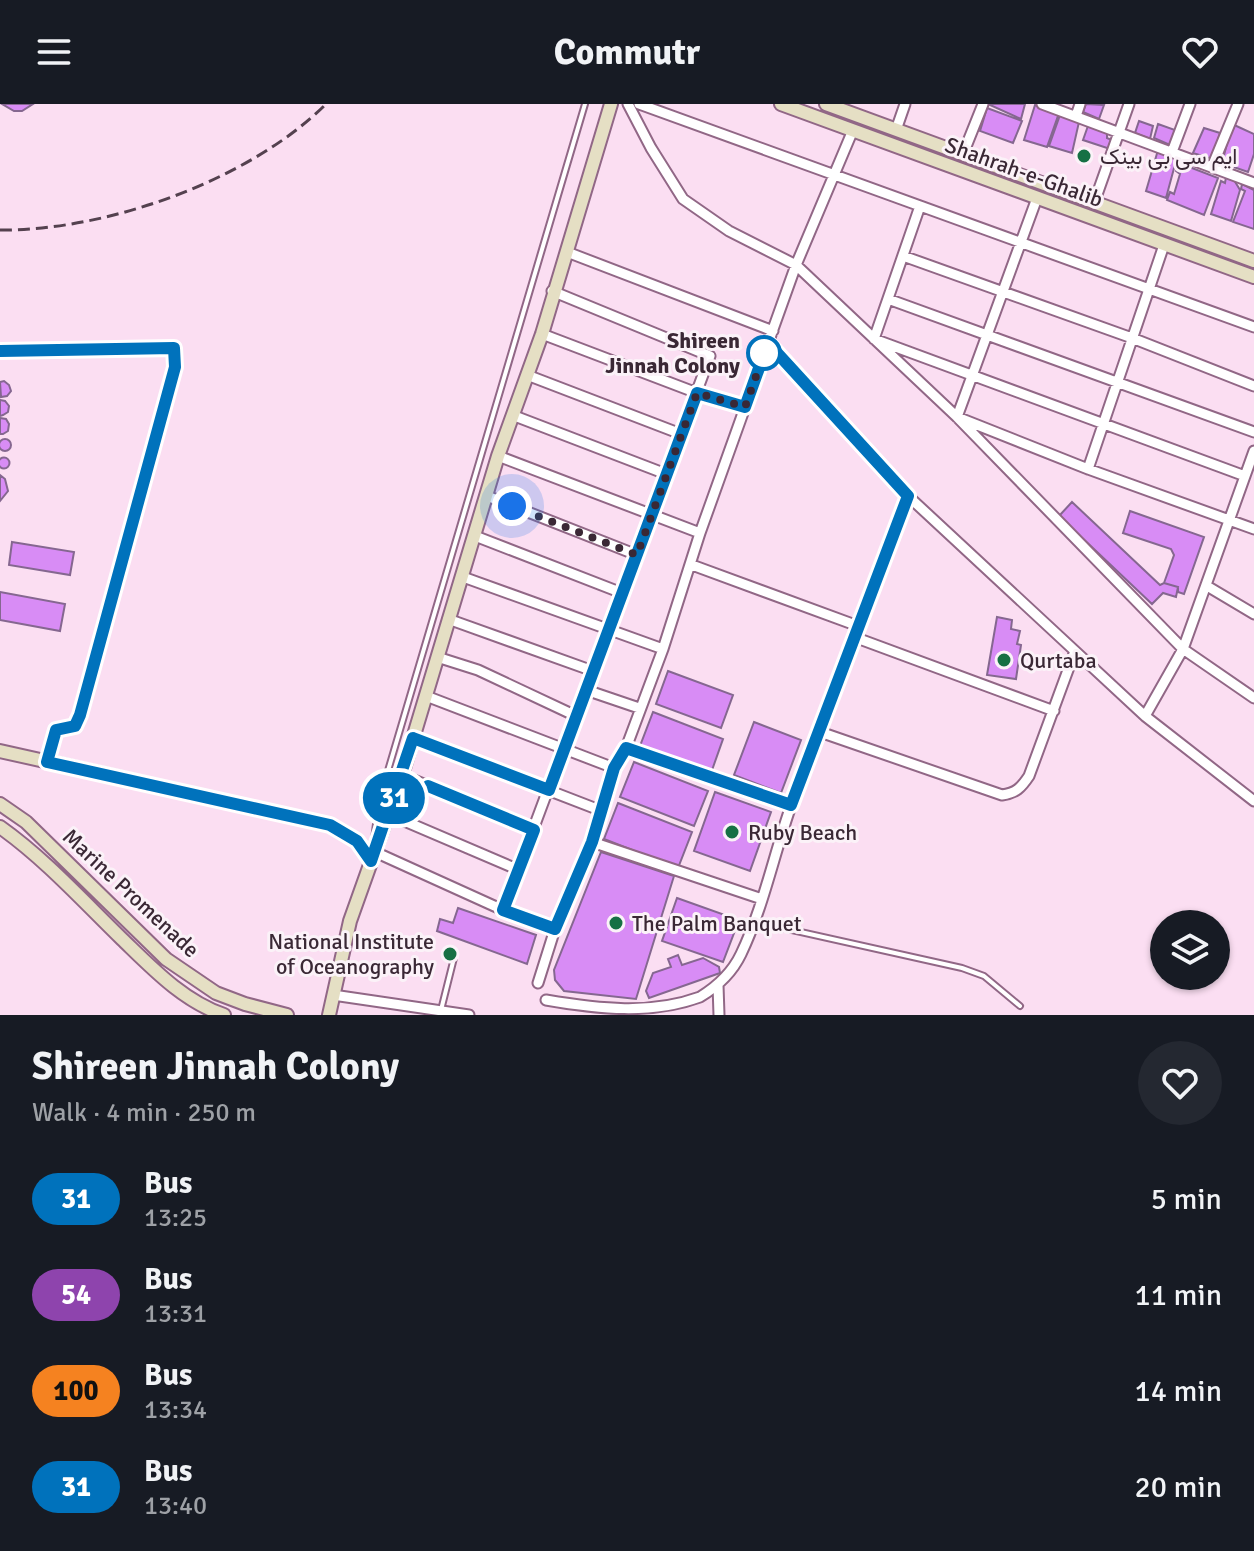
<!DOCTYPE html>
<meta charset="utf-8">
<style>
body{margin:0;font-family:Signika,Vazirmatn,sans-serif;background:#242831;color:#f1f3f6;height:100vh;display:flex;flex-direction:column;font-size:30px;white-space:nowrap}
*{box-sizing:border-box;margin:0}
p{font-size:26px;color:#9ea1a6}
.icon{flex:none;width:44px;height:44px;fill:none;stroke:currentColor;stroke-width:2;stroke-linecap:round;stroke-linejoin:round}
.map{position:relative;height:911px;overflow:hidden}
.side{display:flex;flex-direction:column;background:#171b24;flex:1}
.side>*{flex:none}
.badge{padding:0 16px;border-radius:26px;font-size:28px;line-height:52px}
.buttons{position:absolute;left:1150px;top:806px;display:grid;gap:16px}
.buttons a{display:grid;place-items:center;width:80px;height:80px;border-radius:50%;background:#171b24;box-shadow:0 2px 6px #0004;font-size:40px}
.you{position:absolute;width:40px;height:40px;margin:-20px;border:6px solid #fff;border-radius:50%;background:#1a73e8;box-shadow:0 0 0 12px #1a73e833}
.map>.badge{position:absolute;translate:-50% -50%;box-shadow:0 0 0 4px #fff}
.round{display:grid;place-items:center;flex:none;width:84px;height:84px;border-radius:42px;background:#242831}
.headline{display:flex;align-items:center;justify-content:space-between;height:136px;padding:0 32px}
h1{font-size:38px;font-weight:700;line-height:60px}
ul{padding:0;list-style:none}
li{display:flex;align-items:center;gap:24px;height:96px;padding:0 32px}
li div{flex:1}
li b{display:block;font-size:30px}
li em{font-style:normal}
li .badge{min-width:88px;font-weight:700;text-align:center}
header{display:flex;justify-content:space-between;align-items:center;height:104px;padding:0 32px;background:#171b24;font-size:36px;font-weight:700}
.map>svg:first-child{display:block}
</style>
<header><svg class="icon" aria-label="menu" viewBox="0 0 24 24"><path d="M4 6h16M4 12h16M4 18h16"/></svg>Commutr<svg class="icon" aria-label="heart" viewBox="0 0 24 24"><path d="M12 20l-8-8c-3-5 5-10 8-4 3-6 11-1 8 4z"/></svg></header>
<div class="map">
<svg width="1254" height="911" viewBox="0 0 1254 911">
<rect width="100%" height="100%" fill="#fbdef2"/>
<!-- building -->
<path fill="#d88cf5" stroke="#856790" stroke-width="2" d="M2 0H33L22 7H14Z
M988 0H1025L1021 15Z
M1086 0 1104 1 1099 15 1083 8Z
M1035 1 1059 9 1047 43 1024 36Z
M987 4 1022 17 1013 39 980 27Z
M1060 11 1079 18 1072 49 1049 42Z
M1139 17 1153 22 1150 35 1135 29Z
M1089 19 1107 24V34L1112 36 1110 45 1083 36Z
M1158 20 1175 26 1170 41 1154 34Z
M1232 20 1254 30V50L1248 68 1222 59Z
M1204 24 1220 29 1212 55 1193 49Z
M1158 46 1177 53 1166 94 1146 87Z
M1179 59 1218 74 1204 111 1167 96 1170 88 1174 90 1180 70 1176 67Z
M1226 73 1234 76 1240 86 1231 117 1211 110 1221 77 1225 79Z
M1242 80 1254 86V125L1233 118 1245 87 1241 85Z
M4 277 9 281 11 287 7 292 1 293 0 278Z
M0 296 5 297 9 302 8 308 3 311 0 312Z
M0 314 6 315 9 320 8 327 3 330H0Z
M-1 341a6 6 0 1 1 12 0a6 6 0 1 1-12 0Z
M-1.5 359a5.5 5.5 0 1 1 11 0a5.5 5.5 0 1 1-11 0Z
M0 371 5 375 8 387 0 397Z
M1072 398 1160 481 1164 479 1178 483 1176 493 1163 489 1152 500 1059 412Z
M1130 407 1204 433 1184 490 1178 488V483L1164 479 1174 451 1171 445 1123 429Z
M12 438 74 448 70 471 9 461Z
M0 488 65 500 60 527 0 516Z
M997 513 1012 516 1011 525 1020 527 1017 540 1021 541 1016 575 987 571Z
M668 567 733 591 721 624 656 600Z
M653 608 723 635 711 669 640 642Z
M754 618 801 636 781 689 734 671Z
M634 658 708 687 694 722 620 693Z
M715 688 771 708 750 767 694 747Z
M618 699 692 728 678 764 604 735Z
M601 748 674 772 636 895 564 887 555 876 554 866Z
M677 794 739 816 723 858 662 837Z
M458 804 536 831 527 860 437 827 440 815 453 819Z
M678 851 682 861 703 854 719 863 720 869 649 894 646 887 653 869 671 863 668 855Z"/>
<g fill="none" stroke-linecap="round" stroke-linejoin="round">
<defs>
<path id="lane" d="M0 247 174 244 175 263 80 611 75 622 56 626 49 654
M374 735 379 697 585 0
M756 818 962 864 984 872 1020 902
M441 906 454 854"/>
<path id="street" d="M628 0 651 44 683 95 729 127 796 161 957 313 1183 545 1254 594
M639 0 1254 223
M1042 0 1254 79
M1076 12 1080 0
M896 26 905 0
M1172 48 1190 0
M963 50 983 0
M1212 63 1238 0
M1037 94 957 313 1088 365 1254 425
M1094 99 1129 0
M920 102 874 235 1245 372
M567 148 773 227
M903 152 1132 234 1254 282
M888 195 1254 328
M542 230 697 289 745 303
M768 239 908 392 1145 612 1254 697
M527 271 681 330
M512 311 666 370
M498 352 700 429
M1088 365 1164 141
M487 392 637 451
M475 432 622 489
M692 461 858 522
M463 473 663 545
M1207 482 1254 510
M448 515 593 567
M854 533 1054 607
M437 553 478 566 576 612
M586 586 639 604
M426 592 614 664
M1145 612 1183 545 1254 347
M820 628 1002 691C1016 689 1021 684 1029 672L1075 547
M413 634 602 707
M626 644 791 701
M402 671 534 726
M388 710 519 766
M592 738 762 795
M375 748 503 806 529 814 555 825
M503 806 710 252 552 187
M538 879 555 825 592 738 614 664 626 644 663 545 700 429 796 161 853 26
M718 881 719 911
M333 891 469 911
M546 896C599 905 651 911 700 893 718 882 732 869 741 850 764 802 774 749 792 699 829 596 869 494 908 392"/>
<path id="secondary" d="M781 0 1254 173
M826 0 1254 157
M0 647 330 721 357 737 371 757
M0 700 26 718 166 855 216 889 245 900 287 911
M0 723C45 755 82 796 122 835 152 864 183 897 224 911
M329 911 350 817 402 671 498 352 542 230 611 0"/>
</defs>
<!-- lane casing -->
<use href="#lane" stroke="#916786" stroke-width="8"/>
<!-- street casing -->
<use href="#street" stroke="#916786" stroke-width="13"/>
<!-- secondary casing -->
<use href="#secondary" stroke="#916786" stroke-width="16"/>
<!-- lane -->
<use href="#lane" stroke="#fff" stroke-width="4"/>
<!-- street -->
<use href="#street" stroke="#fff" stroke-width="9"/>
<!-- secondary -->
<use href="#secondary" stroke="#e5dfc4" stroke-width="12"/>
<!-- rail -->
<path stroke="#54414f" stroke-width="3" stroke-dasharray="12 6" stroke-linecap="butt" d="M0 126C107 127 250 76 326 0"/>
</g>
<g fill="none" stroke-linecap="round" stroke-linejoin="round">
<defs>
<path id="line" d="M0 247 174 244 175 263 80 611 75 622 56 626 47 658 330 721 357 737 371 757 413 634 549 686 697 289 745 303 768 239 908 392 791 701 626 644 614 664 592 738 555 825 503 806 534 726 428 682"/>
</defs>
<!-- line casing -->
<use href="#line" stroke="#fff" stroke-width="18"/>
<!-- line -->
<use href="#line" stroke="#0072bc" stroke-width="12"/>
<!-- walk -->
<path stroke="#3a2835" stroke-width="8" stroke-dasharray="0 14.4" d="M512 402 637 451 697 289 745 303 768 239 764 249"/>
</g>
<!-- markers -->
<g fill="#167044" stroke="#fbf2f8" stroke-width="3">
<circle cx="1084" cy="52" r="8"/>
<circle cx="1004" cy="556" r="8"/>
<circle cx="732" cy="728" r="8"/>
<circle cx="616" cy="819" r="8"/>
<circle cx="450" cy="850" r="8"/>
</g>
<circle fill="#fff" stroke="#0072bc" stroke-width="4" cx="764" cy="249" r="16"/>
<g text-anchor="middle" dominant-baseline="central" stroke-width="6" stroke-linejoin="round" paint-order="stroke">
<!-- poi labels -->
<g font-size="22" fill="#3a2835" stroke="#fbf2f8" text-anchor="start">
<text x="1100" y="52">ایم سی بی بینک</text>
<text x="1020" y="556">Qurtaba</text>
<text x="748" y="728">Ruby Beach</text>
<text x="632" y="819">The Palm Banquet</text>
<text x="434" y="837" text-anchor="end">National Institute<tspan x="434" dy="25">of Oceanography</tspan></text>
</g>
<!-- street labels -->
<g font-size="22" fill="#3a2835" stroke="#fbf2f8">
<text transform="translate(1024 68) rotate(20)">Shahrah-e-Ghalib</text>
<text transform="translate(131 789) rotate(43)">Marine Promenade</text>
</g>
<!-- stop labels -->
<g font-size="22" font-weight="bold" fill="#3a2835" stroke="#fbf2f8" text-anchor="end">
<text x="740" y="236">Shireen<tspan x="740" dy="25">Jinnah Colony</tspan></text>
</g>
</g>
</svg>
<div class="buttons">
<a><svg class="icon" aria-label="layers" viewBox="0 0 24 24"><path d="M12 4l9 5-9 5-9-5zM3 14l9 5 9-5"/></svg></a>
</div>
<div class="you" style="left:512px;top:402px"></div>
<b class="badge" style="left:394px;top:694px;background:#0072bc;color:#fff">31</b>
</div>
<section class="side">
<div class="headline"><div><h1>Shireen Jinnah Colony</h1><p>Walk · 4 min · 250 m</p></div><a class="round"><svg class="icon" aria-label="heart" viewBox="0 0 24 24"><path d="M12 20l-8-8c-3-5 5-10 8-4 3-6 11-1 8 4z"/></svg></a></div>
<ul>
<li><span class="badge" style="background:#0072bc;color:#fff">31</span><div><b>Bus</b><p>13:25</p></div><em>5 min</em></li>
<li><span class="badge" style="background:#8e44ad;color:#fff">54</span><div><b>Bus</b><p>13:31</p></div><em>11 min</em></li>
<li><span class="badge" style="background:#f58220;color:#111">100</span><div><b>Bus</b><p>13:34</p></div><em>14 min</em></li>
<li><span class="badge" style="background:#0072bc;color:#fff">31</span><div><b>Bus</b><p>13:40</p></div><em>20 min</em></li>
</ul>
</section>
